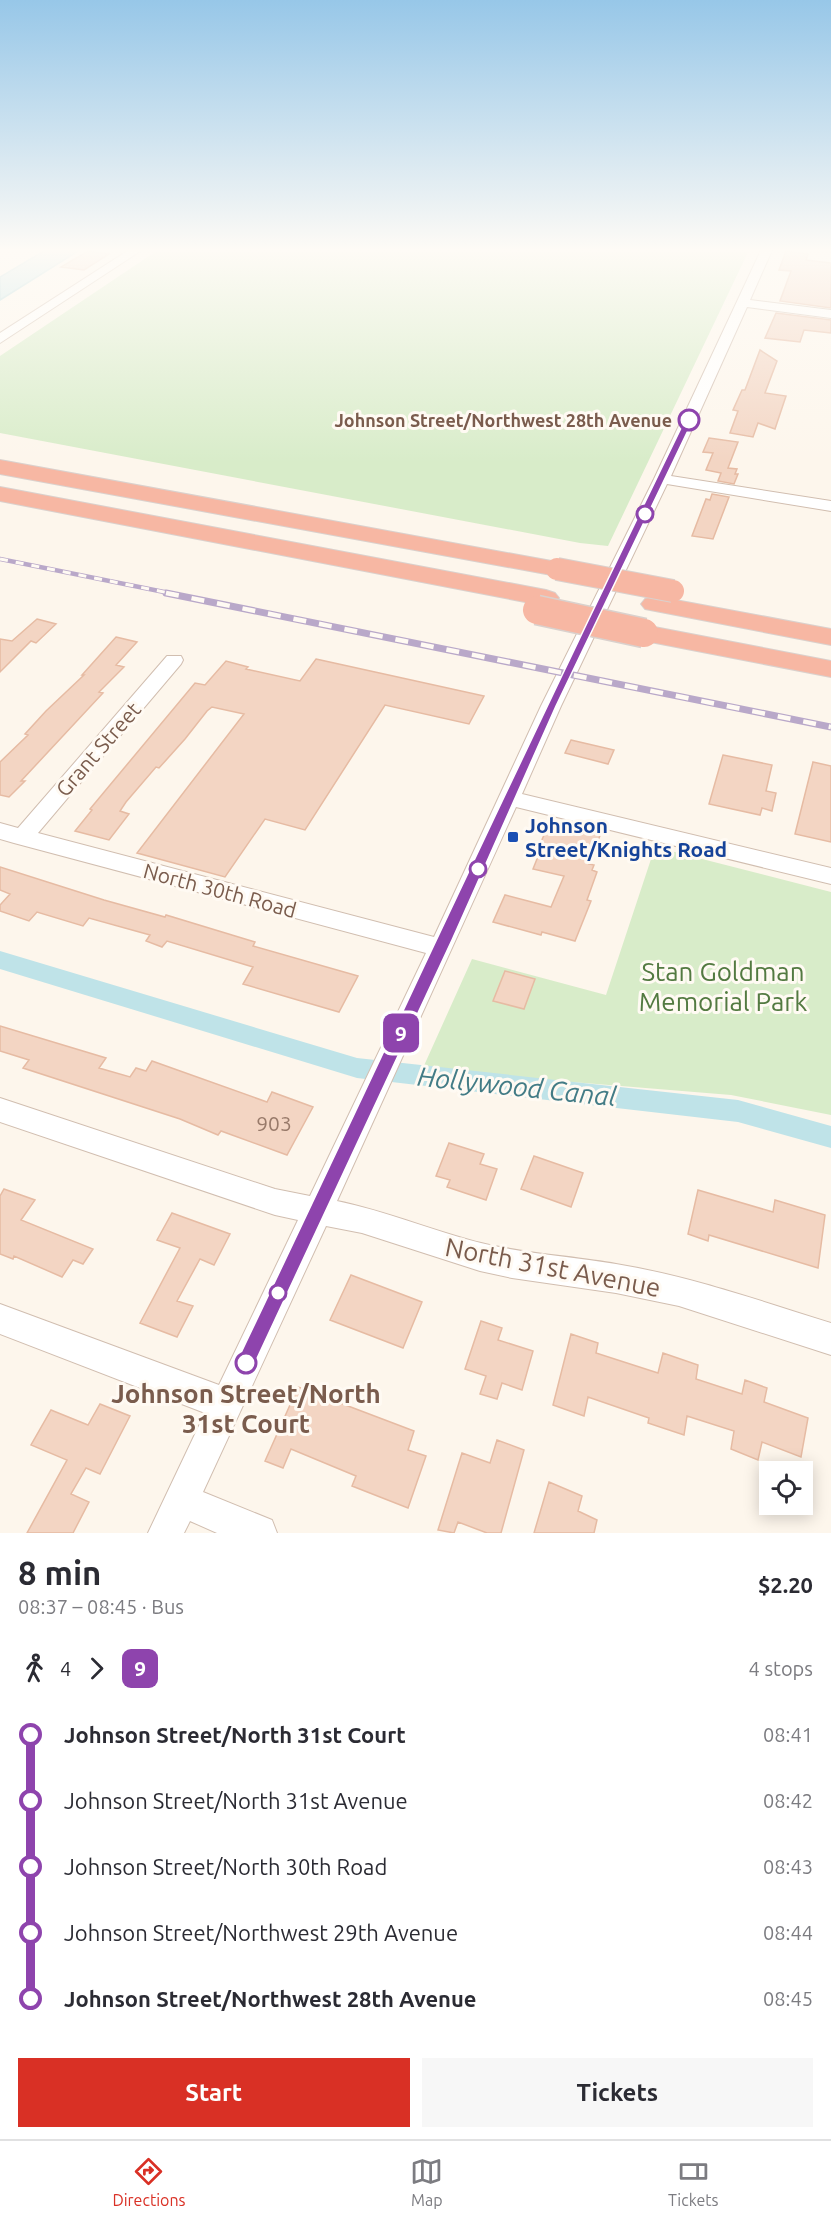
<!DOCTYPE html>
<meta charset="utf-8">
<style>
body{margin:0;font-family:Ubuntu,sans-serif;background:#f7f7f7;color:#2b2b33;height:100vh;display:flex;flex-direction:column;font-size:22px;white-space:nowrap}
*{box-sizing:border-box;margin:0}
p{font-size:20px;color:#7c7c81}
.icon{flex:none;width:33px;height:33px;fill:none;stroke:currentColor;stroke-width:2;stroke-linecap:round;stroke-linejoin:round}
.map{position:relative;height:1533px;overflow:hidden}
.sheet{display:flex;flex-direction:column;background:#fff;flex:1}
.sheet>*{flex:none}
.badge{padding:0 12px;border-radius:9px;font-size:21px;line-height:39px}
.controls{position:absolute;left:759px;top:1461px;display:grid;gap:12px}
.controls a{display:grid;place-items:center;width:54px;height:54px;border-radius:0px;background:#fff;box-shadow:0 3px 15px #0003;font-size:30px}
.map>.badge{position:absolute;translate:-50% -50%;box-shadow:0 0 0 3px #fff}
.legs{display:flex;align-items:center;gap:9px;height:66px;padding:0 18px;font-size:20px}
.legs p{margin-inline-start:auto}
.headline{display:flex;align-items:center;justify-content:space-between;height:102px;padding:0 18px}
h1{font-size:33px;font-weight:700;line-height:45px}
.cta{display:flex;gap:12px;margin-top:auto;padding:12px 18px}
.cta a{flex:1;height:69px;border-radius:0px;background:#d93025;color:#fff;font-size:24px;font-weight:700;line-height:69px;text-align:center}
.cta a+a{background:#f7f7f7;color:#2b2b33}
ul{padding:0 18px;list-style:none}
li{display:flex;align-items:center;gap:21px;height:66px;font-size:22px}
li i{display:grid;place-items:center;width:9px;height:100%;margin:0 8px;background:currentColor}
li i::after{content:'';width:15px;height:15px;margin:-8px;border:4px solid;border-radius:50%;background:#fff}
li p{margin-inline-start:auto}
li:first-child i{background:linear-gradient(#0000 50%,currentColor 0)}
li:last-child i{background:linear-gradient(currentColor 50%,#0000 0)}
.menu{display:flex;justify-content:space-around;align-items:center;height:84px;border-top:2px solid #e1e1e2;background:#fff;font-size:16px;color:#7c7c81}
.menu a{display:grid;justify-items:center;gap:3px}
.menu .on{color:#d93025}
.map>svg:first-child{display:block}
</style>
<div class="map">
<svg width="831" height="1533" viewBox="0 0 831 1533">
<rect width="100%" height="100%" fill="#fdf6ec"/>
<!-- green -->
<path fill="#d8ecc9" d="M161 248H750L608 546 580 543 0 433V356Z
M655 847 831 892V1115L731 1095 511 1077 444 1081 418 1079 472 959 606 995Z"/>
<!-- water -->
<path fill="#bfe3e8" stroke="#a5d3da" stroke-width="1.5" d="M49 248H83L0 300V277Z"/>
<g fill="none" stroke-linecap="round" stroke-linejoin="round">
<!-- canal -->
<path fill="#bfe3e8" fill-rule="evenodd" d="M0 951 357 1058 738 1100 831 1126V1148L738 1122 357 1078 0 969Z"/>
</g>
<!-- building -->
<path fill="#f3d5c3" stroke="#e6bba3" stroke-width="1.5" d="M88 251 109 254 84 270 61 267Z
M786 251 808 254 806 260 831 263V308L780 301 791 271 779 270Z
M776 313 831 320V333L804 330 800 342 765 338Z
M760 350 777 361 765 393 786 396 775 429 758 423 753 437 730 433 738 411 733 410 742 390H745Z
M709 438 738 442 728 468 737 469 735 474H738L734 484 718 481 721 473 706 470 713 453 703 452Z
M712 494 729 497 713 539 692 536 706 499 710 500Z
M37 619 56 624 36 643 31 641 0 672V639L12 641Z
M116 637 137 642 116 665 124 667 99 692 103 693 21 781H25L9 797 0 795V762L28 735 25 734 46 711 84 675H82Z
M316 659 484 696 469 724 385 705 305 830 265 819 225 877 137 853 244 714 212 707 207 711 185 739 159 768 156 767 126 802 120 811 129 814 109 840 75 831 92 810 90 809 195 683 205 685 226 661 248 667 246 669 300 681Z
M571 740 614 750 608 764 565 753Z
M723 755 772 765 766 791 776 793 772 811 762 808 760 815 709 804Z
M813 762 831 766V842L795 834Z
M551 820 601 833 589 864 594 865 592 870 597 872 587 900 591 901 575 941 542 932 541 935 493 922 505 895 551 907 564 876 533 869 543 844H540Z
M0 867 104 900 165 917 166 915 255 942 253 946 358 976 339 1012 243 984 253 967 167 941 162 947 146 941 150 935 89 918 83 926 37 912 29 921 0 911V905L10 894 0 890Z
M505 971 535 979 524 1009 493 1001Z
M0 1026 106 1058 99 1068 130 1077 136 1068 146 1071 152 1061 267 1102 272 1092 313 1107 287 1155 221 1131 218 1135 180 1119 23 1068 29 1060 0 1051Z
M449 1143 484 1154 480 1164 497 1169 486 1200 447 1187 450 1180 436 1176Z
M534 1156 583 1173 571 1207 521 1189Z
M4 1189 35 1200 21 1220 93 1249 83 1264 73 1260 62 1277 14 1256 13 1259 0 1254V1196Z
M698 1190 773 1212 775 1200 825 1215 818 1268 709 1235 708 1241 688 1234Z
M172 1213 230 1234 214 1265 200 1259 177 1301 193 1306 177 1337 140 1323 180 1248 157 1240Z
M351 1275 422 1302 403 1348 330 1320Z
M481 1321 502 1328 498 1340 533 1351 522 1390 502 1383 497 1399 480 1394 486 1376 465 1369Z
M571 1334 598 1343 596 1353 658 1373 663 1353 698 1365 696 1379 742 1394 745 1380 767 1388 764 1402 808 1418 801 1457 762 1442 758 1460 731 1449 734 1431 687 1416 684 1435 648 1423 649 1418 588 1397 584 1416 553 1405Z
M298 1387 414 1431 408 1450 426 1456 408 1508 352 1486 356 1476 291 1449 283 1468 265 1461Z
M100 1404 130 1416 100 1474 86 1468 71 1494 89 1502 73 1533H27L67 1460 31 1445 51 1410 88 1425Z
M497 1440 524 1450 501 1533H487L458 1522 454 1533 438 1530 462 1453 490 1463Z
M549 1482 582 1496 578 1511 597 1520 594 1533H534Z"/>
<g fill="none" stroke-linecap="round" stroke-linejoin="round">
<defs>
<path id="minor" d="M132 248H145L0 343V333Z
M762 248H773L750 300 831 310V318L747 307 671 476 831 501V511L667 484 561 706 522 794 831 868V884L516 807 337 1201C386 1211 433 1231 481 1243 526 1254 571 1256 616 1264 690 1276 760 1301 831 1323V1355L679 1306 616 1293 512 1278 480 1271 362 1233 326 1226 203 1492 272 1520 277 1533H217L190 1521 184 1533H148L205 1413 0 1334V1304L219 1385 298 1220 275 1215 0 1122V1098L275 1189 310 1196 426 953 14 843 0 839V823L18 828 167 656H181L183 660 181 664 38 833 434 937 541 706 654 479Z"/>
<path id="highway" d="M0 460 557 562 566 564 569 569 566 574 557 576 0 474Z
M0 487 546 590 555 593 559 598 555 603 546 606 0 501Z
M654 596 831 629V645L645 609 641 604 645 599Z
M644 625 831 661V677L635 639 631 633 635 627Z"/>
</defs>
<!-- minor casing -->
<use href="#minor" stroke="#d1beb0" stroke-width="2"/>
<!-- highway casing -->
<use href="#highway" stroke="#dad1cd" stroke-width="2"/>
<!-- minor -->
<use href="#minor" fill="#fff" fill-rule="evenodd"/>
<!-- highway -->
<use href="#highway" fill="#f7b7a3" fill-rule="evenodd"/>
<defs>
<path id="rail-far1" d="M0 559 174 594"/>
<path id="rail" d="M166 593 831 727"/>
</defs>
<!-- rail-far1 casing -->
<use href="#rail-far1" stroke="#b9a8c9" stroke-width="4.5"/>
<!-- rail casing -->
<use href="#rail" stroke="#b9a8c9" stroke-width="7"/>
<!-- rail-far1 -->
<use href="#rail-far1" stroke="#fffaf3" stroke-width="3" stroke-dasharray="8" stroke-linecap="butt"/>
<!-- rail -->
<use href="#rail" stroke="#fffaf3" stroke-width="4.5" stroke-dasharray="13" stroke-linecap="butt"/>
<defs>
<path id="highway-bridge-far1" d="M557 569 673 591"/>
<path id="highway-bridge" d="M537 610 644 633"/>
</defs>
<!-- highway-bridge-far1 casing -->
<use href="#highway-bridge-far1" stroke="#dad1cd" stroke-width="24" stroke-linecap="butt"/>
<!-- highway-bridge casing -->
<use href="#highway-bridge" stroke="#dad1cd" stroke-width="31" stroke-linecap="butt"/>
<!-- highway-bridge-far1 -->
<use href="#highway-bridge-far1" stroke="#f7b7a3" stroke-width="22"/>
<!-- highway-bridge -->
<use href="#highway-bridge" stroke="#f7b7a3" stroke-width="28"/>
</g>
<!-- sky -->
<linearGradient id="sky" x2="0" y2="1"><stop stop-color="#97c7e8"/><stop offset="0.54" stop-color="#fefbf6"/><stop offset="1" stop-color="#fefbf6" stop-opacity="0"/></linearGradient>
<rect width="831" height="463" fill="url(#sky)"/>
<!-- line-1 -->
<path fill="#8e44ad" stroke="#fff" stroke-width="1.5" d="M689 418 693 420 556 706 452 940 252 1369 246 1372 239 1369 237 1363 239 1357C388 1045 533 731 685 420Z"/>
<!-- markers -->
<g fill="#fff" stroke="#8e44ad" stroke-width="3">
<circle cx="689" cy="420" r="10"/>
<circle cx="645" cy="514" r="8"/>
<circle cx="478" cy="869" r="8"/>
<circle cx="278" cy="1293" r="8"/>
<circle cx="246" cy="1363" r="10"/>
</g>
<rect fill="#1a4fb4" stroke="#fffaf3" stroke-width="2" x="507" y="831" width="12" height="12" rx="3"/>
<g text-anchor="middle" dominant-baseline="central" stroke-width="6" stroke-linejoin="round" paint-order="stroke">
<!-- far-stop labels -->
<g font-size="18" font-weight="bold" fill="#7a5c4d" stroke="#fffaf3" text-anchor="end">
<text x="672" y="420">Johnson Street/Northwest 28th Avenue</text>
</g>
<!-- street labels -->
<g font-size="21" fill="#7a5c4d" stroke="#fffaf3">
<text transform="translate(98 749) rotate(-49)">Grant Street</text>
<text transform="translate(220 890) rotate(15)">North 30th Road</text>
</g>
<!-- transit labels -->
<g font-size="21" font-weight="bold" fill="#164399" stroke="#fffaf3" text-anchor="start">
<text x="525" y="825">Johnson<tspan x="525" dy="24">Street/Knights Road</tspan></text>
</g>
<!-- near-number labels -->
<g font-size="21" fill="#987a6a">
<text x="274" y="1123">903</text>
</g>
<!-- near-park labels -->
<g font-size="26" fill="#537a41" stroke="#fffaf3">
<text x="723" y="971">Stan Goldman<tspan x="723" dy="30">Memorial Park</tspan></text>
</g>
<!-- near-street labels -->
<g font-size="26" fill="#7a5c4d" stroke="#fffaf3">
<text transform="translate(553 1267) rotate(11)">North 31st Avenue</text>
</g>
<!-- near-stop labels -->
<g font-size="26" font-weight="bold" fill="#7a5c4d" stroke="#fffaf3">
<text x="246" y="1393">Johnson Street/North<tspan x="246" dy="30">31st Court</tspan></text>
</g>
<!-- near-water labels -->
<g font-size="27" font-style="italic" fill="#437c86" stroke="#fffaf3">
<text transform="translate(517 1086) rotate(6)">Hollywood Canal</text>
</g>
</g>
</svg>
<div class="controls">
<a><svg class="icon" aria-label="locate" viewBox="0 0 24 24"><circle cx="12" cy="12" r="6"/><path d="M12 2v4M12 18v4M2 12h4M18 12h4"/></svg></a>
</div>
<b class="badge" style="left:401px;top:1033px;background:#8e44ad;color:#fff">9</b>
</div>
<section class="sheet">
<div class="headline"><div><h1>8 min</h1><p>08:37 – 08:45 · Bus</p></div><b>$2.20</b></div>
<div class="legs"><svg class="icon" aria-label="walk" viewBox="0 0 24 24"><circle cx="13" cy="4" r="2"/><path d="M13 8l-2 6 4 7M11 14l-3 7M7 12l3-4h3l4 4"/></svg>4<svg class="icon" aria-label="forward" viewBox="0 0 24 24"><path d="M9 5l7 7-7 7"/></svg><b class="badge" style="background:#8e44ad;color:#fff">9</b><p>4 stops</p></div>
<ul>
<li><i style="color:#8e44ad"></i><b>Johnson Street/North 31st Court</b><p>08:41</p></li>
<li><i style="color:#8e44ad"></i><span>Johnson Street/North 31st Avenue</span><p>08:42</p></li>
<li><i style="color:#8e44ad"></i><span>Johnson Street/North 30th Road</span><p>08:43</p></li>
<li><i style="color:#8e44ad"></i><span>Johnson Street/Northwest 29th Avenue</span><p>08:44</p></li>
<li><i style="color:#8e44ad"></i><b>Johnson Street/Northwest 28th Avenue</b><p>08:45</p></li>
</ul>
<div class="cta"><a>Start</a><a>Tickets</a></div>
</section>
<nav class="menu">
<a class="on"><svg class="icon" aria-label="directions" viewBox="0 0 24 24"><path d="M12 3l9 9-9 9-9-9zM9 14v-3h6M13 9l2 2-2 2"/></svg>Directions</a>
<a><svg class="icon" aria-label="map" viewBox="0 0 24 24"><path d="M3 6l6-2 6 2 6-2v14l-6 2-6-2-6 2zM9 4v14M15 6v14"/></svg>Map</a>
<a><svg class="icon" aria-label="tickets" viewBox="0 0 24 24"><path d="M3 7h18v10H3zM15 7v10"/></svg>Tickets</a>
</nav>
